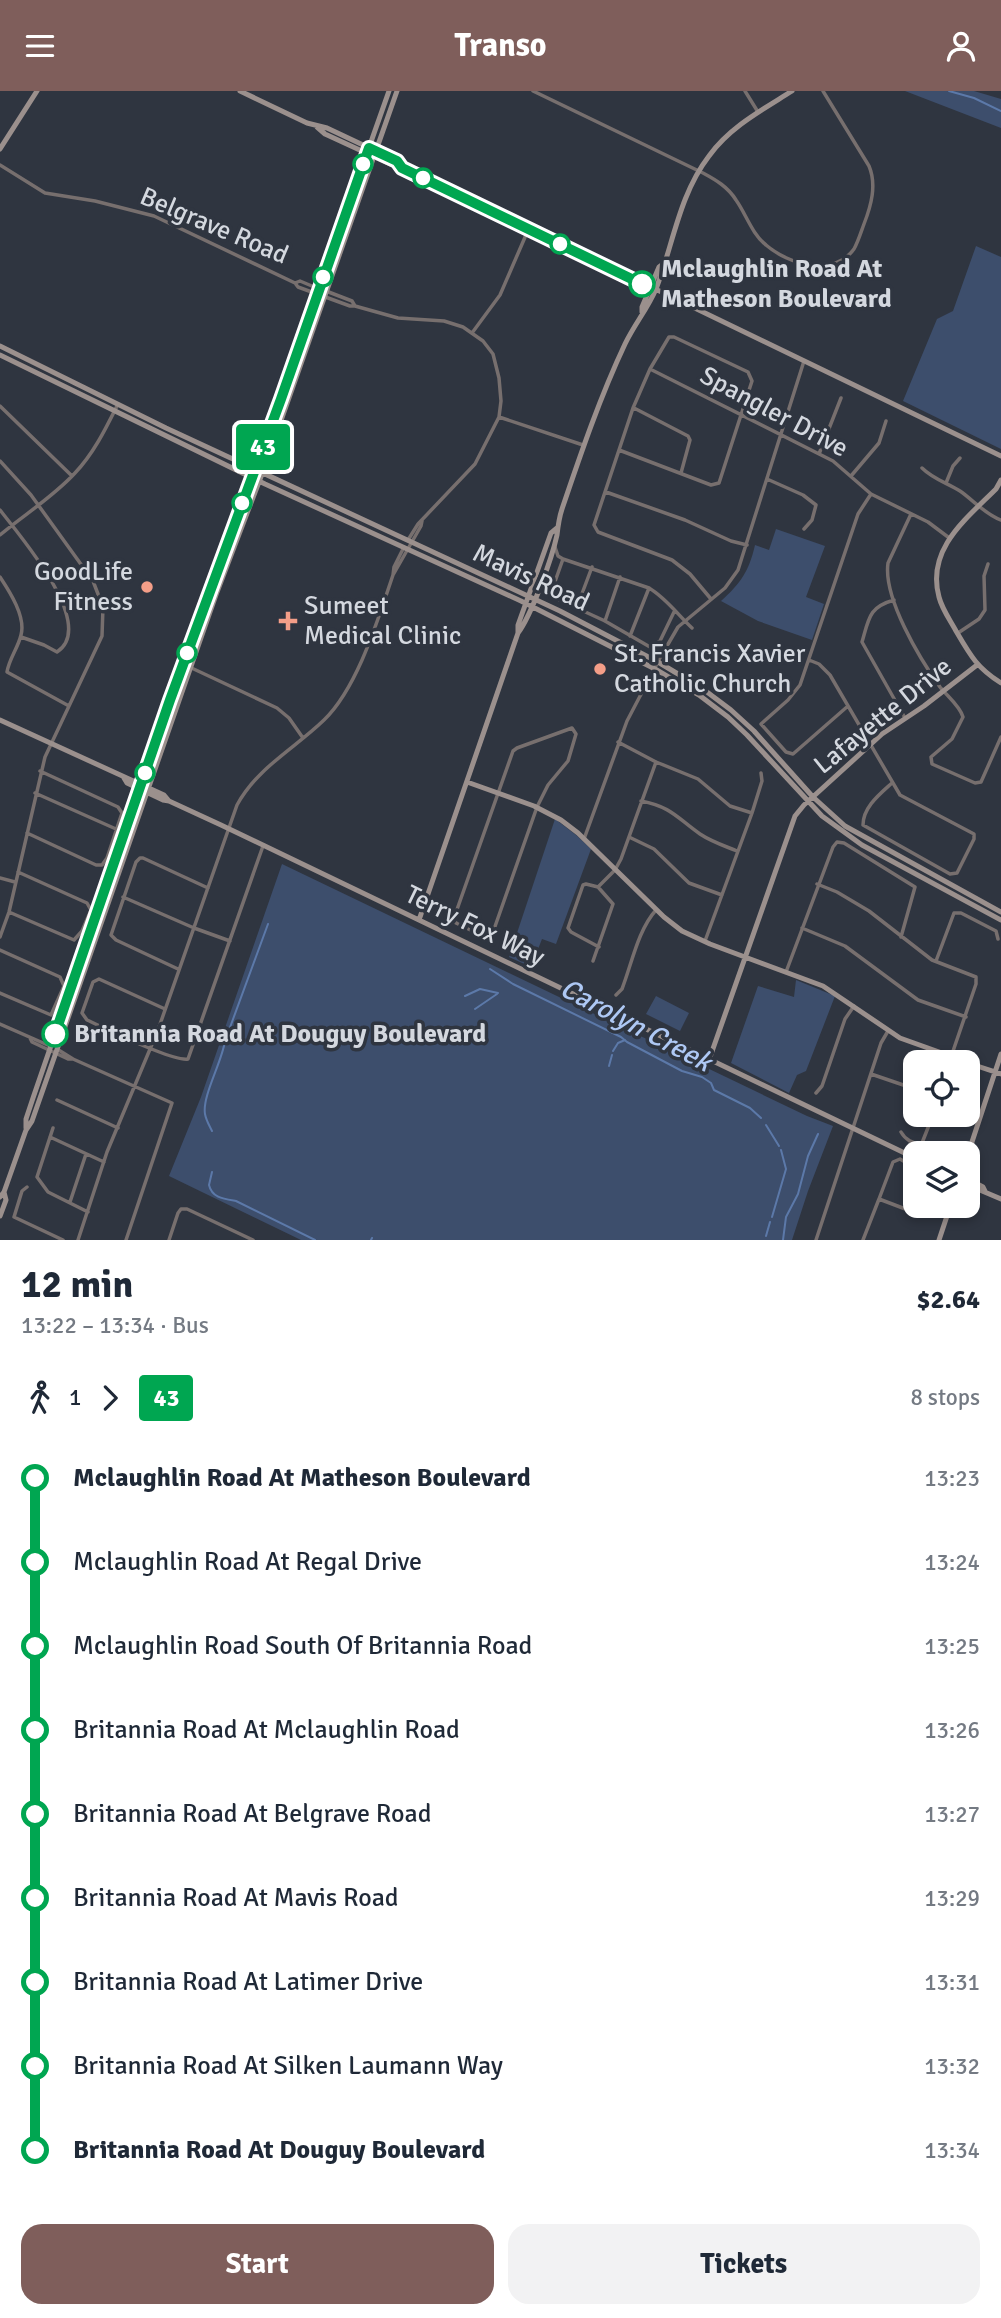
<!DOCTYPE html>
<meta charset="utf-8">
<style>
body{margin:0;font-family:Signika,sans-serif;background:#f2f2f3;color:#1f2937;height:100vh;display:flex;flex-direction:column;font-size:26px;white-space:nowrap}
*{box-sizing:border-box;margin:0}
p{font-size:23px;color:#747a83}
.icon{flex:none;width:38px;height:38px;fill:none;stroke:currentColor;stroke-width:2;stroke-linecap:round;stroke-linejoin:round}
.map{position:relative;height:1149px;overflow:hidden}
.sheet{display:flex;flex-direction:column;background:#fff;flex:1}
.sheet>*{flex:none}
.badge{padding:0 14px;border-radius:5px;font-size:24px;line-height:46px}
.controls{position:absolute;left:903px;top:959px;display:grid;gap:14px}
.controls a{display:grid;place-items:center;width:77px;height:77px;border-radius:14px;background:#fff;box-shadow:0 4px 10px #0003;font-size:35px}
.map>.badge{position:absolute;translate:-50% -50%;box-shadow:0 0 0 4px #fff}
.legs{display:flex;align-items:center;gap:10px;height:77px;padding:0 21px;font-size:23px}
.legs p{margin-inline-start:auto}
.headline{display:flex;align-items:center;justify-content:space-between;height:119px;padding:0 21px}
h1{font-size:38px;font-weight:700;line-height:52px}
.button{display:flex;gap:14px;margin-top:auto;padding:14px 21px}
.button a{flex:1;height:80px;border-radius:21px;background:#7f5e5b;color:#fff;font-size:28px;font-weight:700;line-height:80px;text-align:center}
.button a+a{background:#f2f2f3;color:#1f2937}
ul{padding:0 21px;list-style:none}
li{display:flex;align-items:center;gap:24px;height:84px;font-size:26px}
li i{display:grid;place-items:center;width:10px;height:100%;margin:0 9px;background:currentColor}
li i::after{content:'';width:18px;height:18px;margin:-9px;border:5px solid;border-radius:50%;background:#fff}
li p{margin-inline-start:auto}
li:first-child i{background:linear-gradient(#0000 50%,currentColor 0)}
li:last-child i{background:linear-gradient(currentColor 50%,#0000 0)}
header{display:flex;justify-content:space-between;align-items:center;height:91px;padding:0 21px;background:#7f5e5b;color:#fff;font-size:32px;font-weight:700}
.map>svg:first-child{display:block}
</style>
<header><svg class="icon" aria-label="menu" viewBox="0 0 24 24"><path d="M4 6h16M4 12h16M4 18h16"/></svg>Transo<svg class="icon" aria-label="person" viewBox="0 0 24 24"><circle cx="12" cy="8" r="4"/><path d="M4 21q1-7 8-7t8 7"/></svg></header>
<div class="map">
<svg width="1001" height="1149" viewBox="0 0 1001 1149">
<rect width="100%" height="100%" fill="#2f3540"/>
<!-- green -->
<path fill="#3d4e6c" d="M905 0H974L1001 8V37Z
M976 155 1001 166V358L903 310 937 228 953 220Z
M776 438 825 455 806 506 824 513 812 549 758 530 721 510C741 492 749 480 755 454L769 459Z
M555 728 576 744 591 758 556 853 542 848 531 876 509 866Z
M282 773 807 1025 833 1035 808 1100 792 1149H301L169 1085 201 1006Z
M796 889 835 905 806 980 797 984 789 1002 731 972 758 895 794 906Z
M656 905 689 922 680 940 646 923Z"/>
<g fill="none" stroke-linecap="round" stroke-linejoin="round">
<!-- stream -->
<path stroke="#5c79a9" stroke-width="2" d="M949 0 974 7 1001 20
M490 878 513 893 621 946 627 951 682 980 702 986 711 992 714 999 750 1017 761 1027
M465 905 480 898 498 902
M475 918 497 903
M613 960 618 952 625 949
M609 975 612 964
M766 1034 779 1055
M212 1040C209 1034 206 1029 205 1023 202 1005 222 971 225 950L268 833
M212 1081 209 1094C212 1107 224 1108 236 1110L315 1149
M772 1126 786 1078 781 1059
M766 1145 770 1131
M371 1149 372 1147
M783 1149 786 1126 798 1103 808 1065 818 1043"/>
<!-- street -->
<path stroke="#776f6e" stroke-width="3.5" d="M533 0 703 82C716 89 728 96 736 109 746 123 752 143 766 154 788 173 833 187 854 158 858 151 861 141 864 133 871 115 877 94 869 75L823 0
M745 0 758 21
M0 74 45 102 95 110 154 125 295 192 298 196 350 215H355L398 227 444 230 463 236 483 250 493 263 499 287 501 310 499 326 475 373 418 433 408 449
M295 192 300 190 319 198
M326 200 352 210 355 215
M472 242 500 204 529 137
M650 278 833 370 871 403 928 431 948 446
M0 315 72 385
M634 317 688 345 690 349 681 382
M499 326 583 354
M619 359 711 394 719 392 752 290 748 281 674 246H669L650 278 633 317 594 434 598 441 672 469 690 483 711 508
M819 363 841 307
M0 370 31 404 93 490 103 516 102 545 45 666 9 821 0 846
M922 377C933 388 947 392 960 400 973 409 986 424 1001 429
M851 385 879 352 886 330
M767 388 803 404 816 414 812 429 804 438
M946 392 953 375 960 367
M606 401 685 429 731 450 747 454
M0 419C19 444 98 534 57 561L44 554 21 546
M911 423 888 472C883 507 920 568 940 596 947 605 960 615 963 626L952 648 931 666 932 673 975 692 981 691 1001 646
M0 444C25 423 53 406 75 382 94 362 106 337 118 313
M555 456 558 465 563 468 649 497C666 507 678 524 692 537
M563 468 552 499 555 507 605 530 650 556 660 550 674 521
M393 484 421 435 422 430
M0 486C10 501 26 526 21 544 18 557 9 568 7 581L69 615
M894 509C869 516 869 527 862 551L905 627
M577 516 592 476
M605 530 620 486
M958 542 979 528 985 519 984 485 988 473
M630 545 649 497
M809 569 819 573 830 584 900 704 974 743V748L957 782 950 783 863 734C863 716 880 703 892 692
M183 573 277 617 289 627 303 647
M848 615 793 663 786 661 761 633 788 609 800 594 858 423 871 403
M572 637 576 643 568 670 548 694 537 716 492 844 485 846 456 832 454 827 513 660 517 657Z
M618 651 656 671 698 688 730 715 752 722
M35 702 116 738
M641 710C672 716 677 727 700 743 712 751 725 755 737 760
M27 742 96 774H102L107 767 122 722 118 716 40 680
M629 746 654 758 689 792 722 804
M584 748 627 630 660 567 678 536 725 497 738 479 804 270
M0 787 15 791
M817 793 837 801 869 820 932 869 976 886V893L951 966
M598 796 586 793 583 794 568 837 571 841 599 856
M123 806 194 837 230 850
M9 821 74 849 82 840 91 819 87 812 18 781
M802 837 845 855 918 909 966 926
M705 850 752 722 762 690 761 682
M0 859 60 886 64 895 51 924 0 902
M593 870 613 813 598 796 615 779 621 768 656 671
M936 870 954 822H961L996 840 998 848
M178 878 116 849 111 844 136 771 140 767H143L208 797
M786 881 833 756 837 751 844 752 915 796 901 846
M616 904 622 898C632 872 638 839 656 819
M165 918 99 888 93 891 82 922 87 929C106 938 173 971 188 968L263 755
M0 933 50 955
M30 947 32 951 68 968H73L172 1012 126 1149
M57 958 73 968
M871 983 915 998
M816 1002 822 995 845 928 854 915
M57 1009 118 1037
M53 1037 37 1086 48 1101 88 1121
M901 1041C905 1048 913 1054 922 1052L933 1024
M50 1046 104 1071
M915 1077 900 1068 893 1071 879 1108 908 1119H912L915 1113
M27 1096 22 1100 14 1126 63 1149
M70 1111 86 1063
M78 1149 107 1061 158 939 237 714C258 676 294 658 324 629 358 596 378 528 393 484L394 476 404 456
M169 1149 178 1122 181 1118H187L253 1149
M816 1149 881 952 888 940
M863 1149 879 1108"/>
<!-- secondary -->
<path stroke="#9b908d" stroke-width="5" d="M240 0 307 32 327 37 397 70 402 77
M317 36 325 43 529 137 1001 365
M0 58 37 0
M642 221V216L659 176 663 173
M0 255 166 337 560 520 658 571 703 598 731 619 754 640 813 706 845 735 1001 821
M0 264 265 393 521 510 655 578 699 604 728 626 747 644 822 725 862 754 1001 829
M1001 389 996 398C966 428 926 458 939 506 942 518 950 529 956 540 970 564 977 577 1001 592
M518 542C532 523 552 467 557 444 558 435 559 427 562 418 581 362 600 306 625 253 634 234 648 217 656 198 673 154 679 104 709 65 730 36 762 19 792 0
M0 629 164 704 169 710
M124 687 127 692 163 709 169 710 221 734 915 1067
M467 691 534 715 561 729 578 742 664 826 682 840 710 853 823 895 900 947 967 971
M419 829 518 542V534L551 442 557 437
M709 969 795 725 804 714 882 643 924 615 977 574
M968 972 1001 983
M26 1037V1028L33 1007 170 609 285 294 389 0
M968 1063 1001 963
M968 1088 983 1096 985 1100
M968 1094 1001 1108
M0 1106 4 1101 26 1039 32 1030 217 501 265 375 397 0
M0 1125 6 1109 4 1101
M939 1149 947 1125 953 1115"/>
</g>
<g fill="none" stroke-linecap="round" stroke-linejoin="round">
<defs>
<path id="line-1" d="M55 943 170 609 281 308 369 57 397 70 402 77 642 193"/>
</defs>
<!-- line-1 casing -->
<use href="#line-1" stroke="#fff" stroke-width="16"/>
<!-- line-1 -->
<use href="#line-1" stroke="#00a651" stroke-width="10"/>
</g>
<!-- markers -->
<g fill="#fff" stroke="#00a651" stroke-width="3.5">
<circle cx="363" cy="73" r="9"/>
<circle cx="423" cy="87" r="9"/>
<circle cx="560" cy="153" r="9"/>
<circle cx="323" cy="186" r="9"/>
<circle cx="642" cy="193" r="12"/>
<circle cx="242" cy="412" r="9"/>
<circle cx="187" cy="562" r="9"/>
<circle cx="145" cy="682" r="9"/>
<circle cx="55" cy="943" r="12"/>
</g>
<g fill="#f49e88" stroke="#2f3540" stroke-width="2.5">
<circle cx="147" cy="496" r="7"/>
<path d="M284.5 519.5h7v7h7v7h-7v7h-7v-7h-7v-7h7z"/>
<circle cx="600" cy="578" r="7"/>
</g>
<g text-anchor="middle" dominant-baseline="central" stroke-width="7" stroke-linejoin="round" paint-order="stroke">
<!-- street labels -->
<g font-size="26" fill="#d4d8df" stroke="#2f3540">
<text transform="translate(214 135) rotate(23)">Belgrave Road</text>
<text transform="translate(774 321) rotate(28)">Spangler Drive</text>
<text transform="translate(531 487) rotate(25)">Mavis Road</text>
<text transform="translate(883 625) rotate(-39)">Lafayette Drive</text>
<text transform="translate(475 835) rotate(26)">Terry Fox Way</text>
</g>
<!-- stop labels -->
<g font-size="26" font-weight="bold" fill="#d4d8df" stroke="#2f3540" text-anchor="start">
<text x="661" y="178">Mclaughlin Road At<tspan x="661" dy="30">Matheson Boulevard</tspan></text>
<text x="74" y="943">Britannia Road At Douguy Boulevard</text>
</g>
<!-- poi labels -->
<g font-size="26" fill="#d4d8df" stroke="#2f3540" text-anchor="start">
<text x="133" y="481" text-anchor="end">GoodLife<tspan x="133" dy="30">Fitness</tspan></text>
<text x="304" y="515">Sumeet<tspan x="304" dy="30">Medical Clinic</tspan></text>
<text x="614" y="563">St. Francis Xavier<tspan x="614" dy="30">Catholic Church</tspan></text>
</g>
<!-- water labels -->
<g font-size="28" font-style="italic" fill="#aec8f4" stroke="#2f3540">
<text transform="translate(636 934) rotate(28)">Carolyn Creek</text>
</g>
</g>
</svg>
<div class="controls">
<a><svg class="icon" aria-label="locate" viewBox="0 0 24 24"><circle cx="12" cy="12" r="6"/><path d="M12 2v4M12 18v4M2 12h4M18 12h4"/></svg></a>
<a><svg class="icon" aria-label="layers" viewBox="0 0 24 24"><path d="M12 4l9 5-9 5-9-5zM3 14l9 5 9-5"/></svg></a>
</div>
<b class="badge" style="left:263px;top:356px;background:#00a651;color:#fff">43</b>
</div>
<section class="sheet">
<div class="headline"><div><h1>12 min</h1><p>13:22 – 13:34 · Bus</p></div><b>$2.64</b></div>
<div class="legs"><svg class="icon" aria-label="walk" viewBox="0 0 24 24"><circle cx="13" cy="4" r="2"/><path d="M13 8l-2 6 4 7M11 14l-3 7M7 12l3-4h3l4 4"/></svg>1<svg class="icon" aria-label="forward" viewBox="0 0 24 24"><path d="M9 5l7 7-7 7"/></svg><b class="badge" style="background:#00a651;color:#fff">43</b><p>8 stops</p></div>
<ul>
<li><i style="color:#00a651"></i><b>Mclaughlin Road At Matheson Boulevard</b><p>13:23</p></li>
<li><i style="color:#00a651"></i><span>Mclaughlin Road At Regal Drive</span><p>13:24</p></li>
<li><i style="color:#00a651"></i><span>Mclaughlin Road South Of Britannia Road</span><p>13:25</p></li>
<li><i style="color:#00a651"></i><span>Britannia Road At Mclaughlin Road</span><p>13:26</p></li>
<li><i style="color:#00a651"></i><span>Britannia Road At Belgrave Road</span><p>13:27</p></li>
<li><i style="color:#00a651"></i><span>Britannia Road At Mavis Road</span><p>13:29</p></li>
<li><i style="color:#00a651"></i><span>Britannia Road At Latimer Drive</span><p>13:31</p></li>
<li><i style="color:#00a651"></i><span>Britannia Road At Silken Laumann Way</span><p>13:32</p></li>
<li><i style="color:#00a651"></i><b>Britannia Road At Douguy Boulevard</b><p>13:34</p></li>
</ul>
<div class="button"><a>Start</a><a>Tickets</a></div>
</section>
